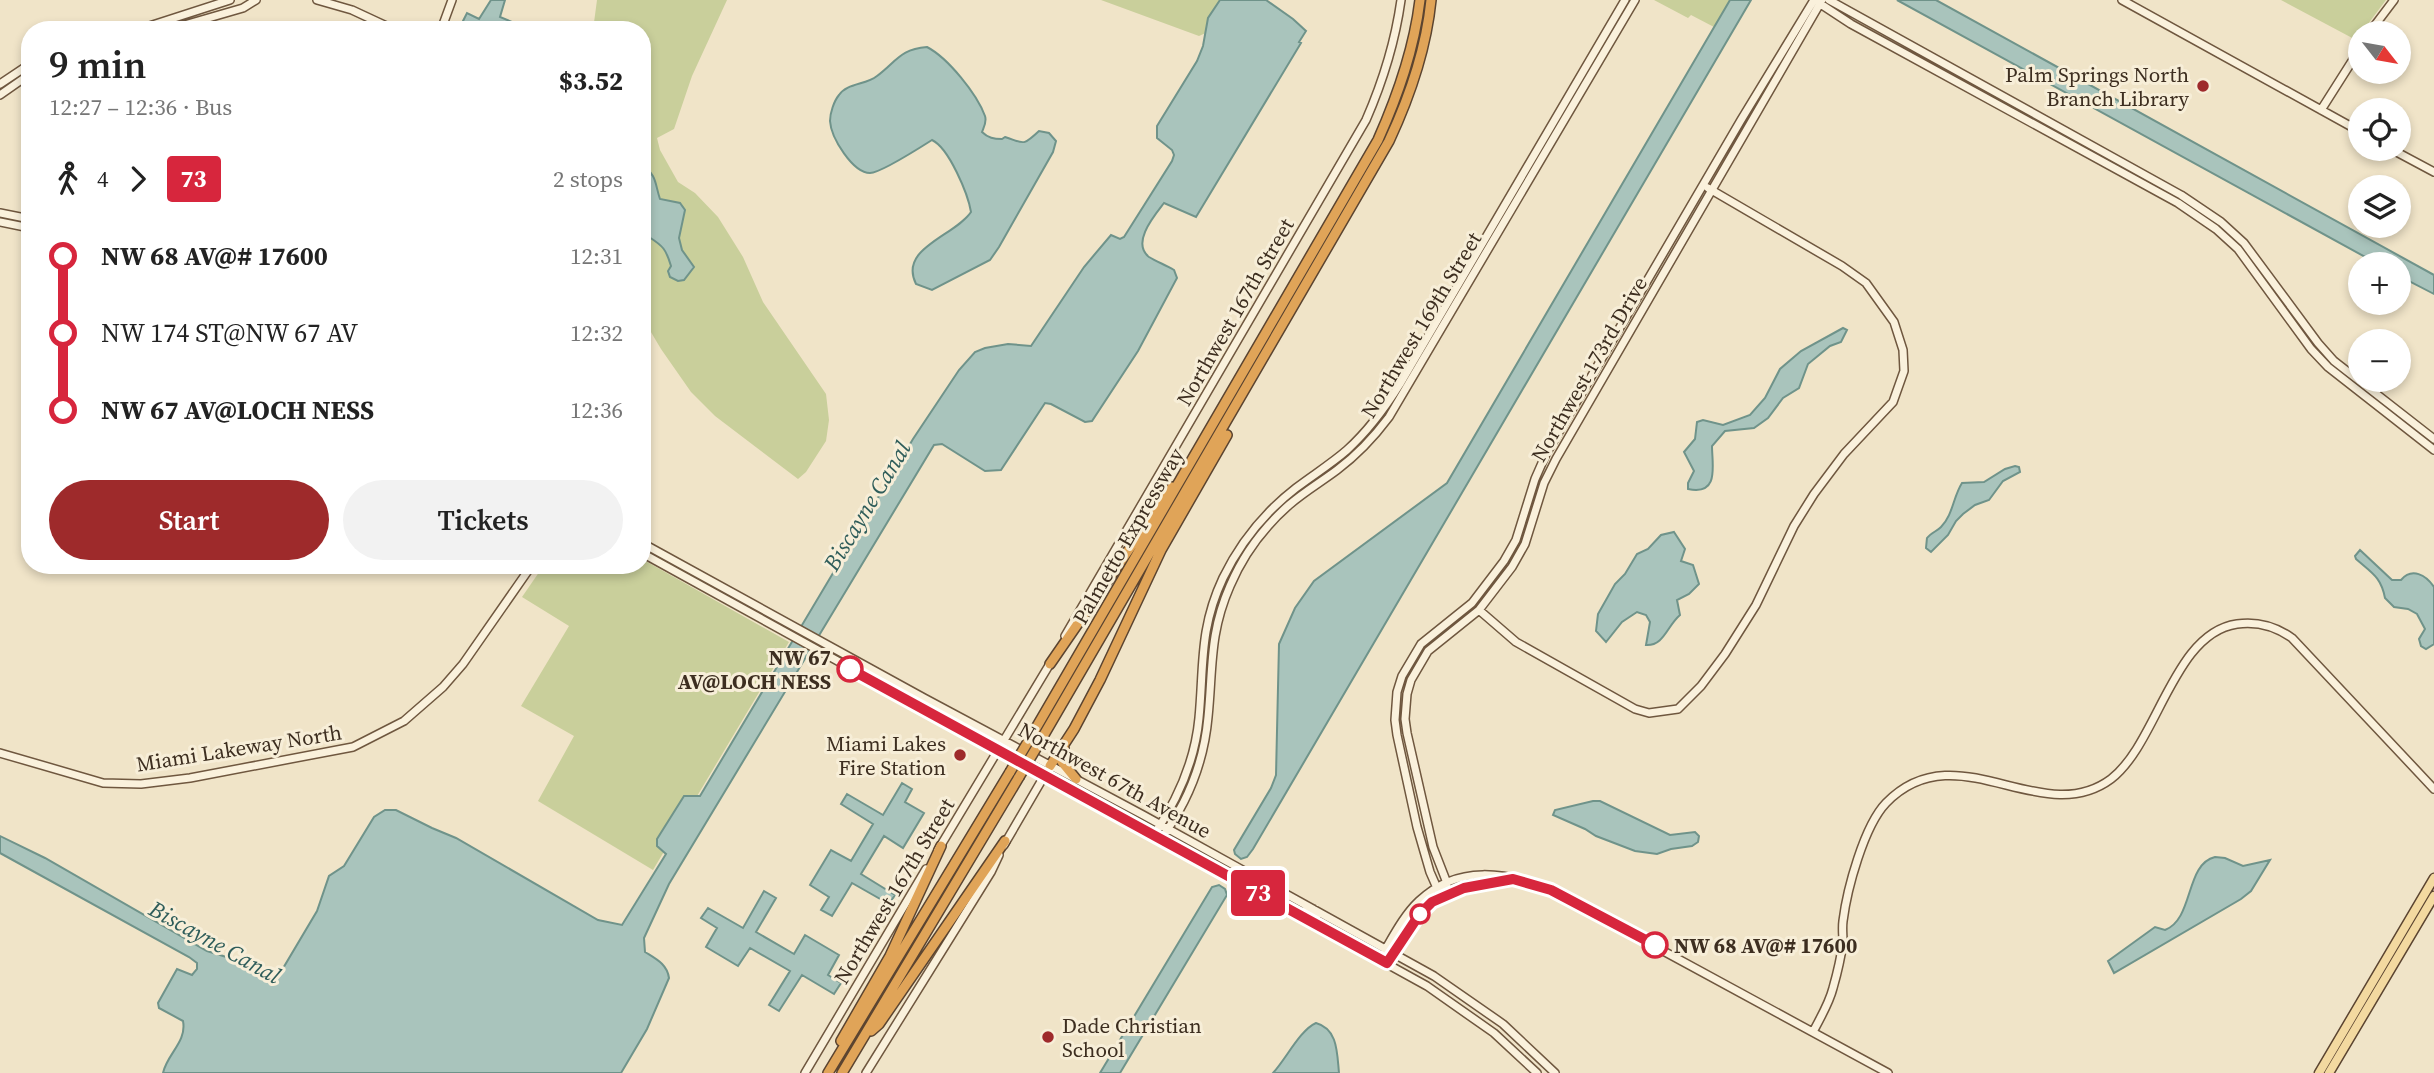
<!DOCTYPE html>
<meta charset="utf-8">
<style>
body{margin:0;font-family:"Source Serif 4",serif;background:#f2f2f2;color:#222;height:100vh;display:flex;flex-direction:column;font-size:26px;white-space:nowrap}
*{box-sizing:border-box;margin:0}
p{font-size:23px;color:#767676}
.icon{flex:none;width:38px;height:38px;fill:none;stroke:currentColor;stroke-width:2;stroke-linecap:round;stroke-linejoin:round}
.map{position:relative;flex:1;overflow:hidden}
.drawer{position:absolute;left:21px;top:21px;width:630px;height:553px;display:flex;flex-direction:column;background:#fff;border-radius:28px;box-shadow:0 4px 10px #0003}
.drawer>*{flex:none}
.badge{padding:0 14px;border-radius:5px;font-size:24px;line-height:46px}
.needle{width:46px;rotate:121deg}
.fabs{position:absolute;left:2348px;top:21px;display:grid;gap:14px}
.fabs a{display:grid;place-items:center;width:63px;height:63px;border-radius:50%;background:#fff;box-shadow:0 4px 10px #0003;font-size:35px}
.map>.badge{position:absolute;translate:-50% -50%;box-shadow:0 0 0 4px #fff}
.legs{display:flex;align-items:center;gap:10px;height:77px;padding:0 28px;font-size:23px}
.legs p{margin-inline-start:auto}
.head{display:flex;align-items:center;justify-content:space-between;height:119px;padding:0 28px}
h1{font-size:38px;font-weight:600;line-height:52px}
.cta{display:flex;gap:14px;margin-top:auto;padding:14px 28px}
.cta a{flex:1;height:80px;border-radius:42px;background:#9e2a2b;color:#fff;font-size:28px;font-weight:600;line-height:80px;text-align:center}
.cta a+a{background:#f2f2f2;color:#222}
ul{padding:0 28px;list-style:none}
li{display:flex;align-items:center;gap:24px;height:77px;font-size:26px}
li i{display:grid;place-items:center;width:10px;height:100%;margin:0 9px;background:currentColor}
li i::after{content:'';width:18px;height:18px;margin:-9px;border:5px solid;border-radius:50%;background:#fff}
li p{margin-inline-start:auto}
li:first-child i{background:linear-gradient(#0000 50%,currentColor 0)}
li:last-child i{background:linear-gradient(currentColor 50%,#0000 0)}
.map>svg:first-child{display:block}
</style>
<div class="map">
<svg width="2434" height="1073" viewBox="0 0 2434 1073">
<rect width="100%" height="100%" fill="#f0e4c8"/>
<!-- green -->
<path fill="#c9cf9b" d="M597 0H727L692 76 674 129 657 138 660 150 678 182 695 193 718 217 743 257 763 302 826 394 829 420 826 441 806 472 798 479 715 416 691 392 661 349 642 317V30H593Z
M1101 0H1233L1208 32 1199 36Z
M1654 0H1730L1714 27 1691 15 1688 18Z
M2281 0H2386L2356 40Z
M642 559 789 642 653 870 538 801 574 736 521 706 569 626 522 597 544 565H642Z"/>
<!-- water -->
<path fill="#a9c4bc" stroke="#6f938a" stroke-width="2" d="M491 0H505L500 17 531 30H477L463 21 467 13 479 19Z
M1220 0H1266L1293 19 1306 31 1299 42 1301 43 1196 217 1164 203C1154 216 1131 243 1149 257 1157 262 1166 265 1174 270L1177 278 1138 351 1092 421 1085 422 1051 404 1045 403 1001 470 985 471 942 444 934 445 669 884 644 938 645 952C656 959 667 964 669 978L647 1029 621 1073H163C167 1054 187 1042 183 1021L159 1008 158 1003 177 969 192 975 197 969V963L189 957 0 853V836L45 858 207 951 249 964 274 976 279 975 317 911 329 876 344 866 374 817 385 810H396L432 828 456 838 598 920 622 925 666 854 657 846V839L684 796H700L913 439 959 370 975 352 985 348 1008 344 1031 346 1084 267 1111 235 1120 239 1124 237 1172 161 1174 155 1172 150 1157 138V126L1197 61 1203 46 1208 18Z
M1730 0H1751L1253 849 1247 857 1241 859 1235 854 1234 850 1271 788 1276 775 1279 644 1295 608 1314 581 1447 483Z
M1897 0H1936L2434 275V294L2399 276V264H2378Z
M927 47C948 58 977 94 985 116 987 122 984 127 982 132 988 138 994 139 1002 139L1005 137C1024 143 1022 147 1039 131L1049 133 1056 141 1053 152 999 247 990 260 932 290 916 284C898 248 955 236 971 212 968 194 949 148 932 140 921 147 880 173 870 173 853 173 831 138 830 121 830 113 834 101 839 95 847 83 866 85 877 76 896 62 900 49 927 47Z
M642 166C657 174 655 185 660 199L680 203 685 210 679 238 682 250 694 267 684 280 678 281 670 277 668 271 671 266C666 249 663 246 649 237L646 226 642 224Z
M1843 328 1847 330 1841 342 1830 346 1808 364 1799 388 1783 398 1768 418 1754 428 1725 431 1712 446C1712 465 1720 496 1688 489V483L1694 471 1684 452 1695 439 1697 422 1703 420 1723 425 1750 415 1765 398 1780 369 1801 351Z
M2015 466 2019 467 2020 472 2003 481 1989 500 1975 505 1963 514 1956 521 1948 535 1931 552 1926 548 1927 538C1931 533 1937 531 1941 527 1953 515 1953 497 1962 483L1984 482 2005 469Z
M1674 532 1685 549 1681 561 1693 565 1699 584 1689 594 1677 600 1680 615C1667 626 1664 646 1646 645L1650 622 1646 615 1637 612 1622 622 1606 642 1596 631 1598 614 1615 584 1625 574 1637 554 1648 549 1661 535Z
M2360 550 2392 580H2401C2412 567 2426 575 2434 587V644L2426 649 2421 646 2419 639 2425 629 2417 614 2408 609 2394 607 2385 598C2381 577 2372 573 2356 559L2355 556Z
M902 783 912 789 905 802 924 813 903 848 884 836 861 874 895 895 889 904 852 883 832 916 821 910 829 897 810 885 831 850 851 861 873 824 841 804 847 794 883 815Z
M1593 801H1600L1670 835 1695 832 1699 836 1698 842 1692 846 1671 849 1657 854 1635 851 1596 836 1585 829 1553 815 1555 810Z
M2215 857 2225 858 2243 866 2270 860 2251 891 2241 899 2114 973 2108 961 2155 927 2165 930C2194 919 2185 864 2215 857Z
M1219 885 1225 889 1227 895 1120 1073H1100L1212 887Z
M764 891 776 898 756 932 794 954 805 935 839 955 828 975 841 983 834 994 802 975 779 1011 769 1005 790 971 750 948 738 966 706 947 717 928 701 918 708 908 743 928Z
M1316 1023C1338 1029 1337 1053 1339 1073H1273C1286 1059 1300 1030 1316 1023Z"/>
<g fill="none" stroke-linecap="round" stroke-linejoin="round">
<defs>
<path id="secondary" d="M317 0 352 10 395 30
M1829 0 2181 195 2221 222 2244 243 2318 343 2334 361 2434 439
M2122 0 2361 132
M1819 3 1851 24 2178 203 2216 229 2238 249 2311 349 2328 367 2434 450
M137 30 230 0
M167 30 243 8 256 0
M441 30 452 0
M2369 33 2394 0
M0 84 30 64
M0 95 30 74
M2321 110 2361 47
M2391 149 2434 172
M0 213 30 219
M0 222 30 228
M642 543 924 698 1143 815 1434 976 1503 1024 1555 1073
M642 553 1427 986 1494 1033 1537 1073
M1479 610 1516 642 1635 709 1649 713 1678 709 1701 686 1725 654 1756 605 1794 526 1814 494 1844 454 1893 402 1904 371 1903 350 1894 322 1866 283 1842 266 1708 188
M1065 636 1366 120C1383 81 1395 43 1401 0
M0 753 103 783 141 784 190 778 353 747 404 721 443 687 463 664 532 565
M1153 836C1177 801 1195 761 1199 718 1204 666 1199 629 1223 578 1240 543 1265 512 1296 488 1313 475 1331 464 1347 450 1368 431 1385 408 1400 384L1625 0
M1160 840C1187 804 1204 762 1208 717 1213 668 1209 634 1230 586 1243 555 1264 527 1289 505 1304 492 1321 482 1337 470 1357 455 1374 437 1389 417L1635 0
M1004 845 1050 766
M938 850 1051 662
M1446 894 1437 888 1430 872 1417 827 1397 735 1395 720 1397 692 1402 676 1421 644 1472 603 1504 561 1516 540 1535 479 1546 454 1741 120 1814 0
M1446 894 1447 883 1433 847 1407 733 1405 719 1407 694 1411 680 1428 651 1479 610 1512 567 1525 544 1544 483 1556 459 1822 0
M1295 913 1313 909 1319 926
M1379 960C1391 941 1402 917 1419 901 1458 864 1506 872 1551 890L1888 1073
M1387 963C1414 924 1423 897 1474 885 1486 882 1499 882 1512 879
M1813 1032C1820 1018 1829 1004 1833 988 1837 974 1841 957 1843 942 1843 935 1842 928 1843 921 1847 889 1864 826 1886 803 1957 730 2041 831 2111 779 2158 743 2173 633 2237 624 2258 621 2275 626 2292 638L2434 789
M805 1073 926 869
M866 1073 991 872 999 855"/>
<path id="primary" d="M2319 1073 2434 878
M2329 1073 2434 896"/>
<path id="highway" d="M1050 664 1172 487
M1029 740 1378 140C1398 95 1414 50 1420 0
M1038 745 1389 141C1410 96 1426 50 1431 0
M1064 748 1062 762 1076 779
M1050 766 1074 729 1100 680 1161 550 1227 435
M871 1031 879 1024 1005 841
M841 1041 890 956 941 846
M828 1073 1010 772
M842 1073 1019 777"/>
</defs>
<!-- secondary casing -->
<use href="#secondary" stroke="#6f573f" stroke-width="10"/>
<!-- primary casing -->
<use href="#primary" stroke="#5b4430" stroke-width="11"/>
<!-- highway casing -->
<use href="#highway" stroke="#5b4430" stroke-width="12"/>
<!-- secondary -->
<use href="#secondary" stroke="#faf1dc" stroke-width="7"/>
<!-- primary -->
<use href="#primary" stroke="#f3d9a0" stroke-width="8"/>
<!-- highway -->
<use href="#highway" stroke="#e0a458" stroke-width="9"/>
<defs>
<path id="highway-bridge" d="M1010 772 1029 740
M1019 777 1038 745"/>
</defs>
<!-- highway-bridge casing -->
<use href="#highway-bridge" stroke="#5b4430" stroke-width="12" stroke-linecap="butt"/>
<!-- highway-bridge -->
<use href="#highway-bridge" stroke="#e0a458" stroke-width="9"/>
</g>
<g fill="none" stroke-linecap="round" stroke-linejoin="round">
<defs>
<path id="line-1" d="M850 669 1387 963 1419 915 1432 902 1464 888 1513 879 1551 890 1655 945"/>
</defs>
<!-- line-1 casing -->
<use href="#line-1" stroke="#fff" stroke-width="16"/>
<!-- line-1 -->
<use href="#line-1" stroke="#d7263d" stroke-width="10"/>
</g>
<!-- markers -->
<g fill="#9e2a2b" stroke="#f7eed8" stroke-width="2.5">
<circle cx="2203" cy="86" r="7"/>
<circle cx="960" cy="755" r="7"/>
<circle cx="1048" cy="1037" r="7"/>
</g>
<g fill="#fff" stroke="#d7263d" stroke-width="3.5">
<circle cx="850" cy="669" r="12"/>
<circle cx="1420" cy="914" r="9"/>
<circle cx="1655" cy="945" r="12"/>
</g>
<g text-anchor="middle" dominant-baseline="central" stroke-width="6" stroke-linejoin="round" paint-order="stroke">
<!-- poi labels -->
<g font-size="21" fill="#3d2e20" stroke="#f7eed8" text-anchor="end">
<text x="2189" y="74">Palm Springs North<tspan x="2189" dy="24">Branch Library</tspan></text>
<text x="946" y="743">Miami Lakes<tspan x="946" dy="24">Fire Station</tspan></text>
<text x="1062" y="1025" text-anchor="start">Dade Christian<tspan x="1062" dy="24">School</tspan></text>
</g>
<!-- street labels -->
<g font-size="21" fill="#3d2e20" stroke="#f7eed8">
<text transform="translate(1235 312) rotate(-60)">Northwest 167th Street</text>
<text transform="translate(1421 325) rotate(-59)">Northwest 169th Street</text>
<text transform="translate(1589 369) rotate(-60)">Northwest 173rd Drive</text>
<text transform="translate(1128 536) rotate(-60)">Palmetto Expressway</text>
<text transform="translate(239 748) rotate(-9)">Miami Lakeway North</text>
<text transform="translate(1115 780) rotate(29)">Northwest 67th Avenue</text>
<text transform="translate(894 891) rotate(-59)">Northwest 167th Street</text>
</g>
<!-- stop labels -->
<g font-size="21" font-weight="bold" fill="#3d2e20" stroke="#f7eed8" text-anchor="end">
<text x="831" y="657">NW 67<tspan x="831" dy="24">AV@LOCH NESS</tspan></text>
<text x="1674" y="945" text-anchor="start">NW 68 AV@# 17600</text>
</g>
<!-- water labels -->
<g font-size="23" font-style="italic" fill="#2f5d5a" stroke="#f7eed8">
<text transform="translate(867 506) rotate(-59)">Biscayne Canal</text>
<text transform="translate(215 942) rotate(29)">Biscayne Canal</text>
</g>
</g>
</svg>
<div class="fabs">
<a><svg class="needle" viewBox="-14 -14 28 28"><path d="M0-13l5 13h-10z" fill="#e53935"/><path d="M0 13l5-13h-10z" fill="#767676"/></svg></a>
<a><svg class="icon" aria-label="locate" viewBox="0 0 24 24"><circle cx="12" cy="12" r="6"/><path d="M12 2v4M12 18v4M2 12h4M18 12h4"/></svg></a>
<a><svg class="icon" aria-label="layers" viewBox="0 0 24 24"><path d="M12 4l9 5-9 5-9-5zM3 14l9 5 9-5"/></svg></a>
<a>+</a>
<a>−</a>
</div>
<b class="badge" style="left:1258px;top:893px;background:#d7263d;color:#fff">73</b>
<section class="drawer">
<div class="head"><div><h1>9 min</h1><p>12:27 – 12:36 · Bus</p></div><b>$3.52</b></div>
<div class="legs"><svg class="icon" aria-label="walk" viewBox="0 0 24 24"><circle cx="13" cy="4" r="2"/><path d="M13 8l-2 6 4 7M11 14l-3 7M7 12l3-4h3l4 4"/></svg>4<svg class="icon" aria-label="forward" viewBox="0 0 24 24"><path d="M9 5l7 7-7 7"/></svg><b class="badge" style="background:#d7263d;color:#fff">73</b><p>2 stops</p></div>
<ul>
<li><i style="color:#d7263d"></i><b>NW 68 AV@# 17600</b><p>12:31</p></li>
<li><i style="color:#d7263d"></i><span>NW 174 ST@NW 67 AV</span><p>12:32</p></li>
<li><i style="color:#d7263d"></i><b>NW 67 AV@LOCH NESS</b><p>12:36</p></li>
</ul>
<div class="cta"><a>Start</a><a>Tickets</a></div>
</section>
</div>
